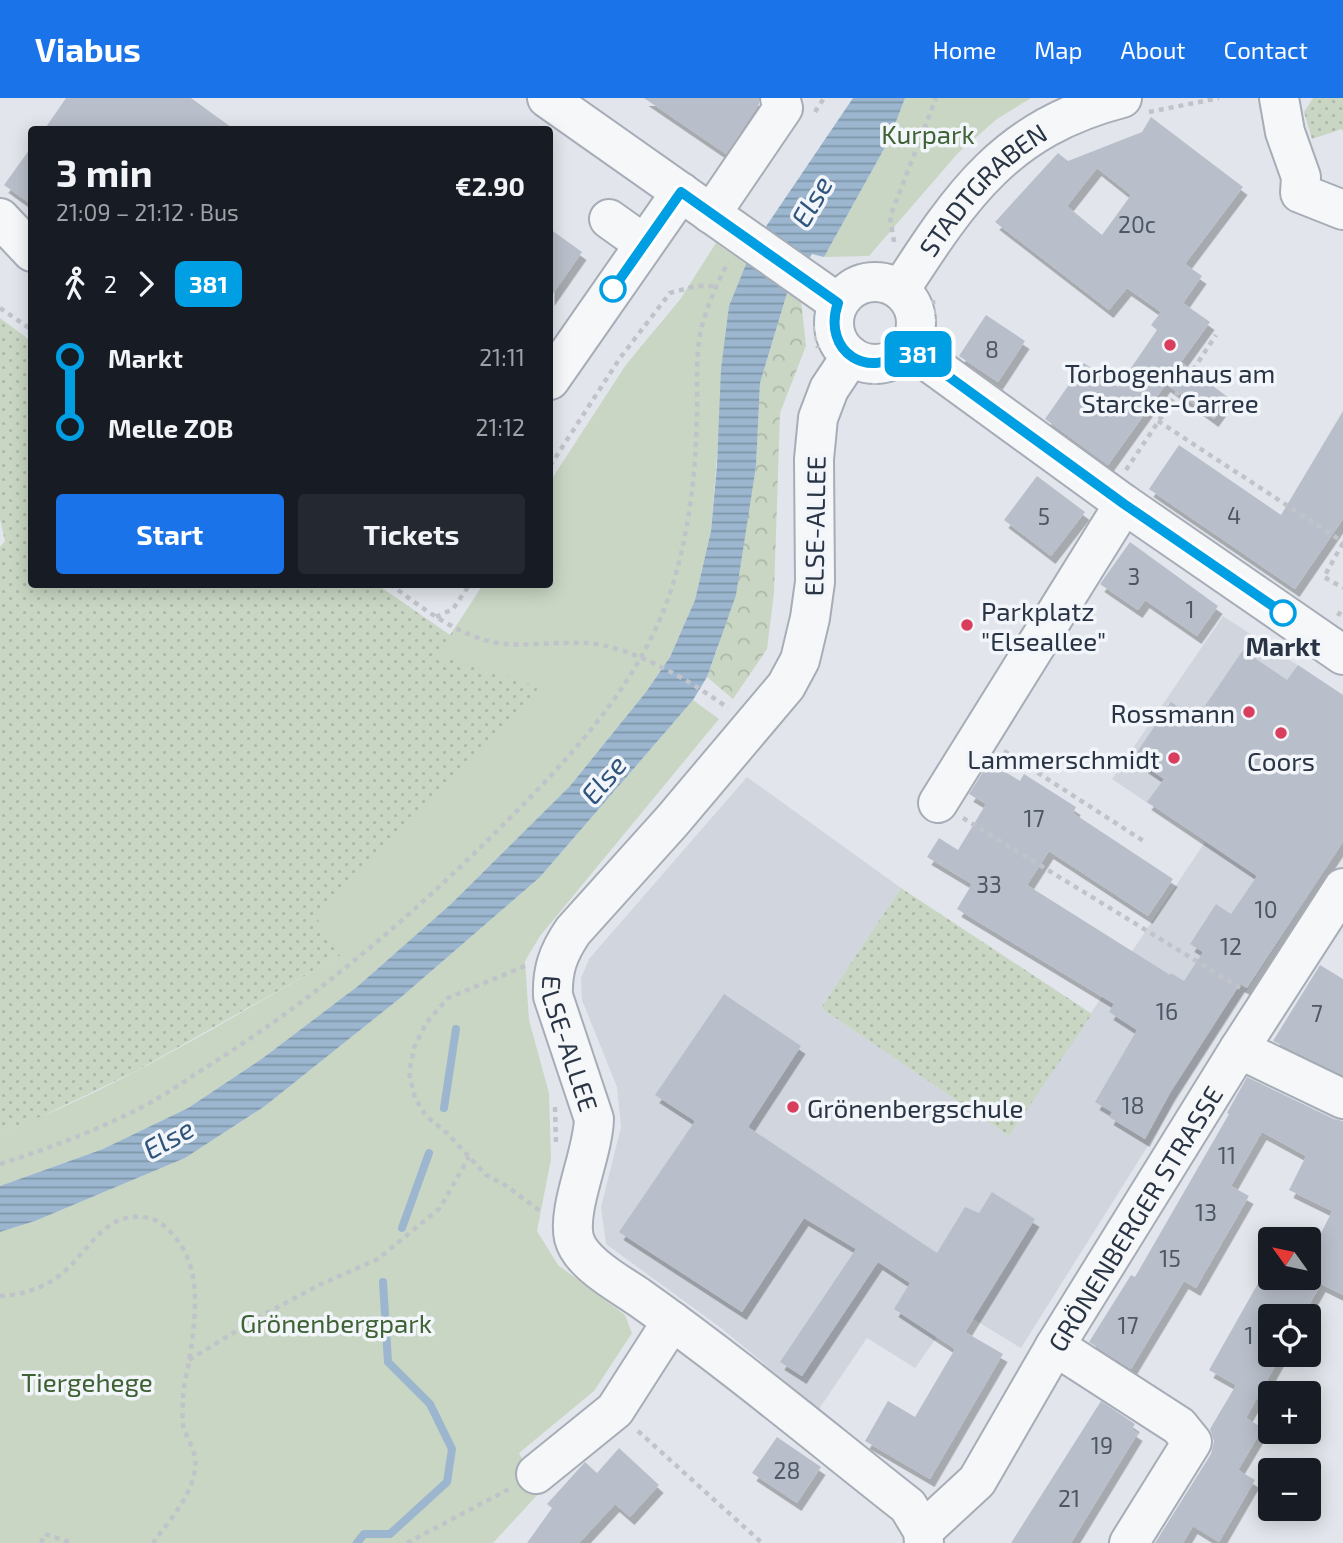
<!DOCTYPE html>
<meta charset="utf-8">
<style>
body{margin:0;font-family:"Exo 2",sans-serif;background:#242831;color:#f1f3f6;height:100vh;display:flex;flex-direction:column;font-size:26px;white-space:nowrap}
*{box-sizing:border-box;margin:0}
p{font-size:23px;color:#9ea1a6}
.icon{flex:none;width:38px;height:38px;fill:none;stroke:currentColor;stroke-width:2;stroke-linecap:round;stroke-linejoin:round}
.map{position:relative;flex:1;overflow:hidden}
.sheet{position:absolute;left:28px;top:28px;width:525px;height:462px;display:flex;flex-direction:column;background:#171b24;border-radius:7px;box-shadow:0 4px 18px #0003}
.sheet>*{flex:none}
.badge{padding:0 14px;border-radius:10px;font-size:24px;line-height:46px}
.needle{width:46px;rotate:303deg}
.tools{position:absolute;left:1258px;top:1129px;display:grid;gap:14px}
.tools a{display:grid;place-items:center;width:63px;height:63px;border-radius:7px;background:#171b24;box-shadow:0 4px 18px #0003;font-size:35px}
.map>.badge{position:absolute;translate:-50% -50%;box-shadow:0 0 0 4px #fff}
.legs{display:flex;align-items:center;gap:10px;height:77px;padding:0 28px;font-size:23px}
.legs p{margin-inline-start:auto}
.summary{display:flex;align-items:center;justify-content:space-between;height:119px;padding:0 28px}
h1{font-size:38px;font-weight:700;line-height:52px}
.button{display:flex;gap:14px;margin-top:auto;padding:14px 28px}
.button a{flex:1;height:80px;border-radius:7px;background:#1a73e8;color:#fff;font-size:28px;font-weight:700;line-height:80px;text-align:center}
.button a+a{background:#242831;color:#f1f3f6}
ul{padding:0 28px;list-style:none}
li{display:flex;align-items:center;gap:24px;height:70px;font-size:26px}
li i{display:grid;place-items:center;width:10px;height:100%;margin:0 9px;background:currentColor}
li i::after{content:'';width:18px;height:18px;margin:-9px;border:5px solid;border-radius:50%;background:#171b24}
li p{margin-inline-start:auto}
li:first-child i{background:linear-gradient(#0000 50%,currentColor 0)}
li:last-child i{background:linear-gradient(currentColor 50%,#0000 0)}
header{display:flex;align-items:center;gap:42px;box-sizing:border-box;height:98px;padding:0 35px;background:#1a73e8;color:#fff}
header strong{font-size:33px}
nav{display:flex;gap:38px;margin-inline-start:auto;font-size:24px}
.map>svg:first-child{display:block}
</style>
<header>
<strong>Viabus</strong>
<nav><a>Home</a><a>Map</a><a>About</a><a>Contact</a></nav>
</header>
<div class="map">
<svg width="1343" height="1445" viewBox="0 0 1343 1445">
<defs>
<pattern id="grass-dots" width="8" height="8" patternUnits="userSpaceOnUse" patternTransform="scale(1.75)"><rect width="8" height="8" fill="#c8d6c3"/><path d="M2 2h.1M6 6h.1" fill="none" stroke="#acb8a9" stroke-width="1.8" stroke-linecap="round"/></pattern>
<pattern id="forest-crowns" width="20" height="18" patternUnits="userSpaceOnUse" patternTransform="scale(1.75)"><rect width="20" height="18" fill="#c8d6c3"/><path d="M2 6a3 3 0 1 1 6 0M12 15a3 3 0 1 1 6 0" fill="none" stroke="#acb8a9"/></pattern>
<pattern id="water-rules" width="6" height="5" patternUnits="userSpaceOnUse" patternTransform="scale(1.75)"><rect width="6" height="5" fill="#9bb6ce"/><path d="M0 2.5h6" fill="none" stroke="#7e95a9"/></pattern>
<filter id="shadow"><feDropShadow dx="4.5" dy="8" stdDeviation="0" flood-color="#0004"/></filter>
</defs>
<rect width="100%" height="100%" fill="#e2e6ec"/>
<!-- built -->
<path fill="#d0d5de" d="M1223 518 1343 597V744L1193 976 1021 1250 957 1211 915 1270 867 1240 819 1311 721 1230 606 1146 601 1109 621 1029 617 989 582 902 581 880 589 861 747 679 901 790 821 910 1009 1038 1205 744 1112 681Z"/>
<!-- grass -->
<path fill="url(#grass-dots)" d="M1313 0H1343V34L1342 31 1312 41 1304 14Z
M679 203 668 420 340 858 136 973 32 1023 0 1035V449L5 443 0 421V220L31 243 32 486 378 487 450 537 483 487 550 486V384L626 267Z
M901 790 1092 916 1009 1038 821 910Z"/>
<!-- forest -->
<path fill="url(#forest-crowns)" d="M787 195 801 202 806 248 780 315 774 495 767 551 733 601 707 579 718 549 756 369 760 285Z"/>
<!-- green -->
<path fill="#c8d6c3" d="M905 0H1031L997 21 958 55 869 158 824 159 889 42Z
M716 145 746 166 729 208 711 433 695 502 670 559 646 594 570 688 451 806 358 888 263 960 188 1010 103 1051 0 1088V1035C119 991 229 920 340 858L316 819 540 589 439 557 483 487 550 486V384L626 267 679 203Z
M693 602 719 621 540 838 525 863 529 922 549 995 551 1061 537 1133 558 1167 625 1217 632 1235 594 1293 519 1355 540 1394 493 1445H0V1134L35 1123 185 1060 265 1008 399 901 540 779Z"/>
<!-- water -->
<path fill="url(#water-rules)" d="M853 0H905L889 42 824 159 812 156 787 195 760 285 756 368 736 497 707 579 693 602 540 779 399 901 265 1008 185 1060 35 1123 0 1134V1088L103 1051 188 1010 263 960 358 888 451 806 570 688 646 594 670 559 695 502 711 433 717 367 721 271 729 208 746 166 767 127Z"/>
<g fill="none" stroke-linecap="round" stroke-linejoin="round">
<!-- stream -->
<path stroke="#9bb6ce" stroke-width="8" d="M444 1010 456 931
M402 1130 429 1055
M357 1445 364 1436H390L447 1384 452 1351 430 1306 388 1264 383 1184"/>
</g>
<!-- building -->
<path fill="#b9bfca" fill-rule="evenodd" filter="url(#shadow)" d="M66 0H191L235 32H44Z
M644 0H759V6L726 56Z
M1151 19 1243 89 1185 166 1202 178 1183 205 1210 224 1181 264 1229 300 1214 321 1166 286 1108 367 1045 321 1084 265 1118 289 1157 232 1151 227 1161 214 1127 190 1109 212 995 124 1058 55 1068 63 1142 34ZM1097 70 1131 97 1102 137 1067 108Z
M32 48V107L4 87Z
M550 131 582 154 550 200Z
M986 217 1025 243 998 284 959 258Z
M1343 313V421L1295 491 1149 391 1179 347 1281 417Z
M1037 378 1085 414 1051 458 1004 422Z
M1130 444 1218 508 1197 538 1145 502 1138 512 1100 486Z
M1243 552 1287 582 1298 567 1343 597V744L1247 890 1240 886 1170 995 1145 1041 1109 1019 1112 1014 1095 1004 1137 932 1109 914 1114 906 957 811 972 786 927 759 939 740 958 752 986 706 969 696 989 664 1020 683 1024 676 1076 709 1073 715 1173 781 1148 818 1049 753 1027 787 1170 877 1171 875 1184 883 1203 854 1190 846 1216 806 1231 816 1257 778 1147 704 1164 681 1133 660 1171 604 1196 621Z
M1320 867 1343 881V977L1273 943Z
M724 896 801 948 748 1029 937 1155 965 1109 979 1115 992 1094 1035 1121 965 1234 1003 1256 930 1381 865 1343 888 1303 915 1319 955 1251 894 1211 910 1185 878 1164 802 1278 780 1264 856 1151 804 1120 742 1214 619 1134 695 1023 655 997Z
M1247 979 1334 1021 1343 1023V1197L1321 1186 1303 1218H1270V1256H1282L1246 1320 1263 1330 1238 1372 1255 1382 1219 1444 1193 1428 1183 1445H1155L1211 1356 1214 1343 1210 1331 1236 1287 1209 1272 1261 1180H1309V1160L1332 1113 1289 1092 1306 1058 1262 1034 1231 1088 1249 1098 1196 1190 1184 1183 1131 1271 1089 1244 1131 1177 1135 1179 1229 1016 1227 1015Z
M1101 1303 1135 1326 1132 1331 1138 1335 1071 1445H1011Z
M777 1339 821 1369 797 1405 752 1375Z
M619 1350 659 1387 630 1419 615 1406 579 1445H527L552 1410 547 1406 585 1364 597 1375Z"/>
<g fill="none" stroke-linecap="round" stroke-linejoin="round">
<defs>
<g id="minor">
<path d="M547 0 838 205"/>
<path d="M1279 0 1285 34 1301 79 1300 95 1343 112"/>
<path d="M711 116 783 10 780 0"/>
<path d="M0 120 32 154"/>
<path d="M609 121 644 146"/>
<circle cx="875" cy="225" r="41"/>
<path id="s1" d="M900 192C962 96 1006 30 1122 0"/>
<path d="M908 249 1124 406 1343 557"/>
<path id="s2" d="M851 258 829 291 818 320 814 361 815 484 810 520 800 562 786 588 672 723 573 833C558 855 552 872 553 898L594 1021C593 1056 567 1110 574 1140 580 1165 620 1186 640 1200 732 1265 819 1338 908 1408L923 1433 924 1445"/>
<path d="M550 282 681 94"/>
<path d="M938 705 1124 406"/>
<path d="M1239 951 1343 1001"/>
<path d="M1055 1248 1179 1328 1192 1344 1129 1445"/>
<path d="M536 1376 615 1312 672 1223"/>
<path id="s3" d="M923 1433 977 1383 1055 1248 1239 951 1343 790"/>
</g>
</defs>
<!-- minor casing -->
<use href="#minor" stroke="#a7adb7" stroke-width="42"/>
<!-- path -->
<path stroke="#c0c4ca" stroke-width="4.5" stroke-dasharray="5 5" stroke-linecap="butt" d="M815 14 824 0
M1149 14 1219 0
M894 144 890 119 936 0
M851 175 864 170H876
M927 209 931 228
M0 210 32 232
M930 222H934L933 202
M815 228 818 250
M1193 272 1216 237
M872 285 897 279
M1158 323 1343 444
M550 368 620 260 670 195 696 188H717
M1126 372 1178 294
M1343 445 1324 479 1343 490
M390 486C422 510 453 534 492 544 516 550 561 543 588 545 634 549 692 584 728 610
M1338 518 1343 509
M436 519 453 511 470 486
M1004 653 1145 744
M963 720 1242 891
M525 868 448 900 426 925 414 950 409 975 415 1000 426 1018 447 1035 486 1077 505 1087 543 1115
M555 1009 556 1046
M0 1066C50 1050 98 1032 144 1008 163 998 180 986 197 975 307 907 406 824 497 733 568 662 643 584 673 486 690 430 696 372 697 314 698 283 694 251 704 221 710 201 719 182 728 164
M0 1198C24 1197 50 1188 67 1171 91 1149 105 1116 142 1119 156 1120 164 1126 173 1137 204 1170 195 1223 189 1264 187 1276 183 1288 183 1300 183 1308 182 1319 183 1327 187 1343 198 1354 195 1372 191 1399 168 1424 153 1445
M189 1262 256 1221 319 1187 378 1161 440 1110 469 1059
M638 1333 762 1445
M41 1445 45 1436 72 1445
M407 1445 511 1390"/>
<!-- minor -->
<use href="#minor" stroke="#f5f7f9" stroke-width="38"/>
</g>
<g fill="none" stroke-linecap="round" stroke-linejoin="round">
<defs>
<path id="line-1" d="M613 191 681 94 838 205C821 254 871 286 908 249L1124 406 1283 515"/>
</defs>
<!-- line-1 casing -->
<use href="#line-1" stroke="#fff" stroke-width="16"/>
<!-- line-1 -->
<use href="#line-1" stroke="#009fe3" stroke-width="10"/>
</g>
<!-- markers -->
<g fill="#fff" stroke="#009fe3" stroke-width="3.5">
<circle cx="613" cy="191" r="12"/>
<circle cx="1283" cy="515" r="12"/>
</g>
<g fill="#d93e5c" stroke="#f2f5f9" stroke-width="2.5">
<circle cx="1170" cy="247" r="7"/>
<circle cx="967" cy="527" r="7"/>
<circle cx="1249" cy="614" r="7"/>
<circle cx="1281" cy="635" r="7"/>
<circle cx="1174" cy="660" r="7"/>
<circle cx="793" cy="1009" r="7"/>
</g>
<g text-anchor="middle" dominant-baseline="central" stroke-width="7" stroke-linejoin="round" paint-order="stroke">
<!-- number labels -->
<g font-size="23" fill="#4d5766">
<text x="1137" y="126">20c</text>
<text x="992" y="251">8</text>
<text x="1234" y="417">4</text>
<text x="1044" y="418">5</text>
<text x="1134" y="478">3</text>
<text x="1190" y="511">1</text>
<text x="1034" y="720">17</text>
<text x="989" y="786">33</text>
<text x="1266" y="811">10</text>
<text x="1231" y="848">12</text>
<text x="1167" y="913">16</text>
<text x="1317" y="915">7</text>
<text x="1133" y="1007">18</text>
<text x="1227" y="1057">11</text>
<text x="1206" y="1114">13</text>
<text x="1170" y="1160">15</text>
<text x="1128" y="1227">17</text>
<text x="1249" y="1237">1</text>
<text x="1102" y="1347">19</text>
<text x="787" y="1372">28</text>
<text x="1069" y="1400">21</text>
</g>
<!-- park labels -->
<g font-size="26" fill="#3f6235" stroke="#f2f5f9">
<text x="928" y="35">Kurpark</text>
<text x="336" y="1224">Grönenbergpark</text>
<text x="87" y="1283">Tiergehege</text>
</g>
<!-- street labels -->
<g font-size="26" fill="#293445" stroke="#f2f5f9">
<text stroke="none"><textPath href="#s1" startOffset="131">STADTGRABEN</textPath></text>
<text transform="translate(814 428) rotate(-89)">ELSE-ALLEE</text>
<text stroke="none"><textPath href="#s2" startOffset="788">ELSE-ALLEE</textPath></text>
<text stroke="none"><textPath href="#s3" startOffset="380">GRÖNENBERGER STRASSE</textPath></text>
</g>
<!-- poi labels -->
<g font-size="26" fill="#293445" stroke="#f2f5f9">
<text x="1170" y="274">Torbogenhaus am<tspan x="1170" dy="30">Starcke-Carree</tspan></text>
<text x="981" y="512" text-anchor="start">Parkplatz<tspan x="981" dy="30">"Elseallee"</tspan></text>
<text x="1235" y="614" text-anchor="end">Rossmann</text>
<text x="1160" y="660" text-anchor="end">Lammerschmidt</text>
<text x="1281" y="662">Coors</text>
<text x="807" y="1009" text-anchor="start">Grönenbergschule</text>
</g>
<!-- stop labels -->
<g font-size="26" font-weight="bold" fill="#293445" stroke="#f2f5f9">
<text x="1283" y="547">Markt</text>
</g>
<!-- water labels -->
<g font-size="28" font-style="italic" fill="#2f557d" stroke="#f2f5f9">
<text transform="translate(811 103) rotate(-60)">Else</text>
<text transform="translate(603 681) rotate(-50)">Else</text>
<text transform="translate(168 1040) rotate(-29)">Else</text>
</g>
</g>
</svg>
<div class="tools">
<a><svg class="needle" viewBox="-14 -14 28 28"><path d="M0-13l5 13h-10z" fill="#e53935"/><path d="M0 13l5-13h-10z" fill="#9ea1a6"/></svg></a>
<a><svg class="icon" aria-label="locate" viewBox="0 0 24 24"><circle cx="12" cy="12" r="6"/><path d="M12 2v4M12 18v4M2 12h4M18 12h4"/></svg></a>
<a>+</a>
<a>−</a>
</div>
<b class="badge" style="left:918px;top:256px;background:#009fe3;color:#fff">381</b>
<section class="sheet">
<div class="summary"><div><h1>3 min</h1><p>21:09 – 21:12 · Bus</p></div><b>€2.90</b></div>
<div class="legs"><svg class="icon" aria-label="walk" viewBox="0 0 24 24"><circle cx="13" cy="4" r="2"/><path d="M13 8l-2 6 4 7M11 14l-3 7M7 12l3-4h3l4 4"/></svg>2<svg class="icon" aria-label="forward" viewBox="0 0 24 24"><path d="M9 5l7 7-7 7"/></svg><b class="badge" style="background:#009fe3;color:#fff">381</b></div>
<ul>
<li><i style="color:#009fe3"></i><b>Markt</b><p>21:11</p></li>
<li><i style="color:#009fe3"></i><b>Melle ZOB</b><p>21:12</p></li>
</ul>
<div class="button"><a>Start</a><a>Tickets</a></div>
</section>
</div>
